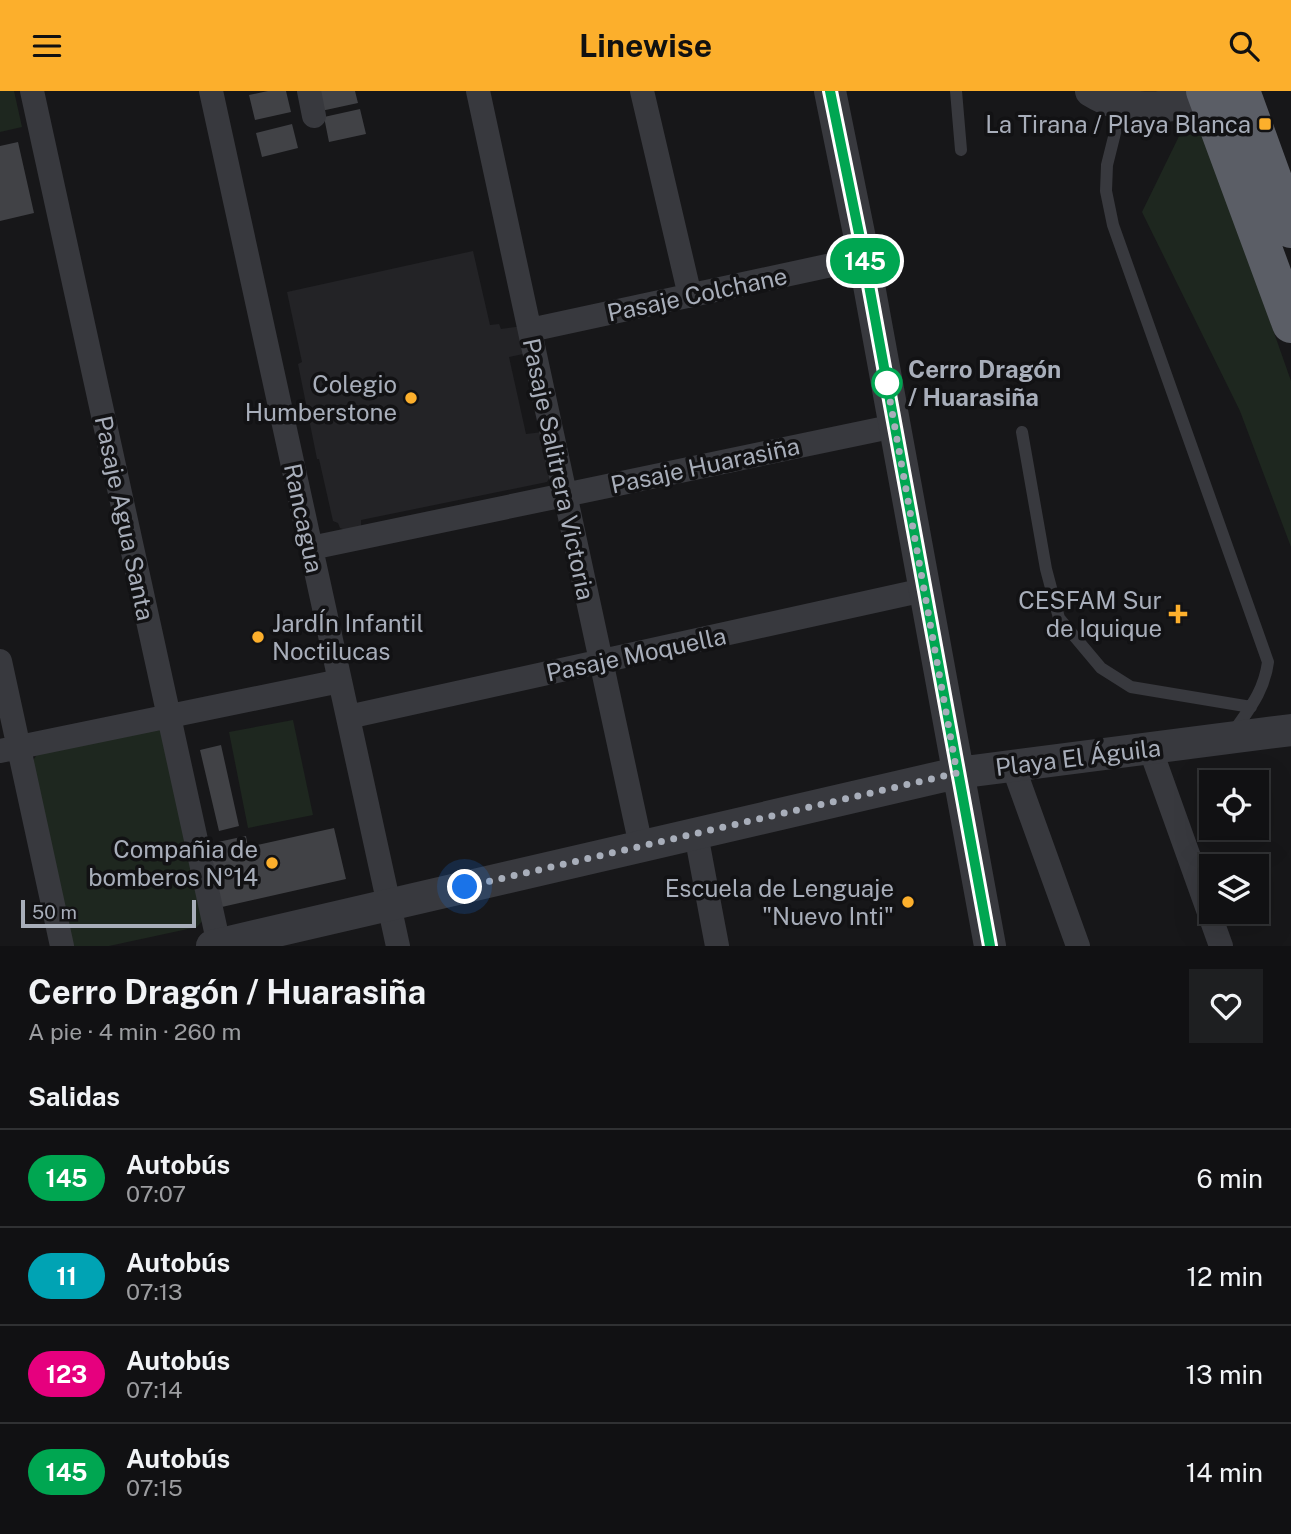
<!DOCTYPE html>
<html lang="es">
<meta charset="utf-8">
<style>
body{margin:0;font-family:"Public Sans",sans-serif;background:#1e1f21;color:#f1f3f6;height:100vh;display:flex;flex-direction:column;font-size:26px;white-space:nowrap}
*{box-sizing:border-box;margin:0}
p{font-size:23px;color:#9c9da0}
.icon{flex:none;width:38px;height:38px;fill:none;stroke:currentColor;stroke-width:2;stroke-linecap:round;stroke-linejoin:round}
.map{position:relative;height:855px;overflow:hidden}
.sheet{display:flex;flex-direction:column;background:#111113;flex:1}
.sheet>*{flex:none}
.badge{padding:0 14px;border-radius:23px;font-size:24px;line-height:46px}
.tools{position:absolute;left:1199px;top:679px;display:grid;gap:14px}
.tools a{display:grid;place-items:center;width:70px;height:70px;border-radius:0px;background:#111113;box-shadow:0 7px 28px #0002,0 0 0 2px #303133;font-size:35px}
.scale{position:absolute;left:21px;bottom:18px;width:175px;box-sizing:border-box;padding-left:7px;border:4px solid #a8aeba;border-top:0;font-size:19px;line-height:24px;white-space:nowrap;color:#a8aeba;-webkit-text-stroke:5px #121214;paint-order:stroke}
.you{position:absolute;width:35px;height:35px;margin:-18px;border:5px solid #fff;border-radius:50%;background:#1a73e8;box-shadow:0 0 0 10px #1a73e833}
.map>.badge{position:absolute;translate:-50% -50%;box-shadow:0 0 0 4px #fff}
h2{padding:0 28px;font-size:26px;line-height:63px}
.round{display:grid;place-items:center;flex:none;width:74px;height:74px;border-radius:0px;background:#1e1f21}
.head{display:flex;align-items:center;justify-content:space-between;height:119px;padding:0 28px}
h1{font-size:33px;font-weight:700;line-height:52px}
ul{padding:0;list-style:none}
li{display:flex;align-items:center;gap:21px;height:98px;padding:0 28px;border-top:2px solid #303133}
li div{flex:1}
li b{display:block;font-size:26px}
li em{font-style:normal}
li .badge{min-width:77px;font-weight:700;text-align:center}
header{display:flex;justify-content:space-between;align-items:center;height:91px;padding:0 28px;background:#fcaf2c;color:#111;font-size:32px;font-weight:700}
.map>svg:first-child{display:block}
</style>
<header><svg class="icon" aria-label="menu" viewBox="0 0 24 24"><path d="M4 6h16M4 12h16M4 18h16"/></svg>Linewise<svg class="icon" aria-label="search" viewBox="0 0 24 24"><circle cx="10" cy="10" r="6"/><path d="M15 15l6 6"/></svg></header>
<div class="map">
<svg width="1291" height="855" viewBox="0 0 1291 855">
<rect width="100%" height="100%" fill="#171719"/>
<!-- built -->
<path fill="#232326" d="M473 160 490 234 499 233 501 238 523 235 528 262 509 266 526 343 543 341 551 384 547 391 361 429V437L351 441 340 437 338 432 333 430 319 368H317L298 273 302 271 287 201Z"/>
<!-- green -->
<path fill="#1e271f" d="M0 0H14L22 36 0 41Z
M1185 33 1206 48 1291 290V456L1240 320 1142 121Z
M293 629 313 724 248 737 229 641Z
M154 633 165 640 205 827 197 836 109 855H70L32 671 41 657Z"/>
<!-- building -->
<path fill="#414246" d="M268 0H286L291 21 255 29 249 4Z
M317 0H355L358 12 321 20Z
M360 18 366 43 329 51 324 26Z
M292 33 298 57 262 66 256 42Z
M18 51 34 122 0 130V55Z
M221 654 239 735 219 740 200 659Z
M334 737 346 788 213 818 199 755 246 745 248 756Z"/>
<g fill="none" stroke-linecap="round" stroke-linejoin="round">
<!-- service -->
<path stroke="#38393e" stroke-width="12" d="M956 0 961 59
M1122 14 1107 74 1106 100 1113 134 1268 571C1264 601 1249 618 1232 643
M1022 341 1046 478 1059 527 1101 577 1131 596 1251 616"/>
<!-- minor -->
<path stroke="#38393e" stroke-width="24" d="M32 0 219 854
M211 0 398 855
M309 0 314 25
M478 0 641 755
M642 0 690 205
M530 239 864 167
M311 457 895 335
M0 570 62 855
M348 626 924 499
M1150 657 1221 855
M0 660 340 590
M1013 675 1078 855
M696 743 717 855"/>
<!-- tertiary -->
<path stroke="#38393e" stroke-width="32" d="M830 0 864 167 990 855
M1091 0C1134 27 1179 16 1224 0
M212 855 957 682 1291 639"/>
<!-- trunk -->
<path stroke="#5b5e66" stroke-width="38" d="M1205 0 1291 233
M1241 0 1291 138"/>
</g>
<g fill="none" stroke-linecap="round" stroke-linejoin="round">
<defs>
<path id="line" d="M830 0 864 167 990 855"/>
</defs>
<!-- line casing -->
<use href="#line" stroke="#fff" stroke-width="16"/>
<!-- line -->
<use href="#line" stroke="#00a651" stroke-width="10"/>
<!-- walk -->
<path stroke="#a8aeba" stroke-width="7" stroke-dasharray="0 12.6" d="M465 796 957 682 886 287 887 292"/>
</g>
<!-- markers -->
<g fill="#fcaf2c" stroke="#121214" stroke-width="2.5">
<rect x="1258" y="26" width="14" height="14" rx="3.5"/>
<circle cx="411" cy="307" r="7"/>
<path d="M1174.5 512.5h7v7h7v7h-7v7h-7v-7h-7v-7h7z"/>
<circle cx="258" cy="546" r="7"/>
<circle cx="272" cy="772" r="7"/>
<circle cx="908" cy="811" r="7"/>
</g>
<circle fill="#fff" stroke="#00a651" stroke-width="3.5" cx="887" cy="292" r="14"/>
<g text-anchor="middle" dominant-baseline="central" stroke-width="7" stroke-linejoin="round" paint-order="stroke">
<!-- poi labels -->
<g font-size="24" fill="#a8aeba" stroke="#121214" text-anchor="end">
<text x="1251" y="33">La Tirana / Playa Blanca</text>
<text x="397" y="293">Colegio<tspan x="397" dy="28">Humberstone</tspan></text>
<text x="1162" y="509">CESFAM Sur<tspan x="1162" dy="28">de Iquique</tspan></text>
<text x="272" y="532" text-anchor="start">JardÍn Infantil<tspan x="272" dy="28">Noctilucas</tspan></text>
<text x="258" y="758">Compañia de<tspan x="258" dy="28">bomberos Nº14</tspan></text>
<text x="894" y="797">Escuela de Lenguaje<tspan x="894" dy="28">"Nuevo Inti"</tspan></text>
</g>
<!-- street labels -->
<g font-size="24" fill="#a8aeba" stroke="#121214">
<text transform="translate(697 203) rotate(-12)">Pasaje Colchane</text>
<text transform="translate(705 374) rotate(-12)">Pasaje Huarasiña</text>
<text transform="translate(559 378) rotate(78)">Pasaje Salitrera Victoria</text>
<text transform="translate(125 427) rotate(78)">Pasaje Agua Santa</text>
<text transform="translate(304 427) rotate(78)">Rancagua</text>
<text transform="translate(636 563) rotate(-12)">Pasaje Moquella</text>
<text transform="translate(1078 666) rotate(-7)">Playa El Águila</text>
</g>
<!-- stop labels -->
<g font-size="24" font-weight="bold" fill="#a8aeba" stroke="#121214" text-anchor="start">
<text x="908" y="278">Cerro Dragón<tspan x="908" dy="28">/ Huarasiña</tspan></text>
</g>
</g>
</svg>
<div class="tools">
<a><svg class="icon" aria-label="locate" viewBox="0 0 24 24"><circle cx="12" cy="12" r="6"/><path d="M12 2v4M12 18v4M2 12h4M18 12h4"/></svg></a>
<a><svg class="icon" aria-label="layers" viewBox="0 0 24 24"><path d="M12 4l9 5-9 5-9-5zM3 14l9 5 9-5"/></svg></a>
</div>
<div class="scale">50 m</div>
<div class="you" style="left:465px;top:796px"></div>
<b class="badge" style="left:865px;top:170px;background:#00a651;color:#fff">145</b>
</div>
<section class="sheet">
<div class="head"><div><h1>Cerro Dragón / Huarasiña</h1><p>A pie · 4 min · 260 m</p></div><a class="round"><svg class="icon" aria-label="heart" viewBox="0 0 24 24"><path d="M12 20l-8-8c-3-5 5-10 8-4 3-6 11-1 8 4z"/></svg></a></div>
<h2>Salidas</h2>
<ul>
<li><span class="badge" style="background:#00a651;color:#fff">145</span><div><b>Autobús</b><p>07:07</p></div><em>6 min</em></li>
<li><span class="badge" style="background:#00a3b4;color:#fff">11</span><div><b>Autobús</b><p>07:13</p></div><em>12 min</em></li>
<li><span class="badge" style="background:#e6007e;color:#fff">123</span><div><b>Autobús</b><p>07:14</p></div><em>13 min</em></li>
<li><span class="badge" style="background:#00a651;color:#fff">145</span><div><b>Autobús</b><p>07:15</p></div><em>14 min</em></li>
</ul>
</section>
